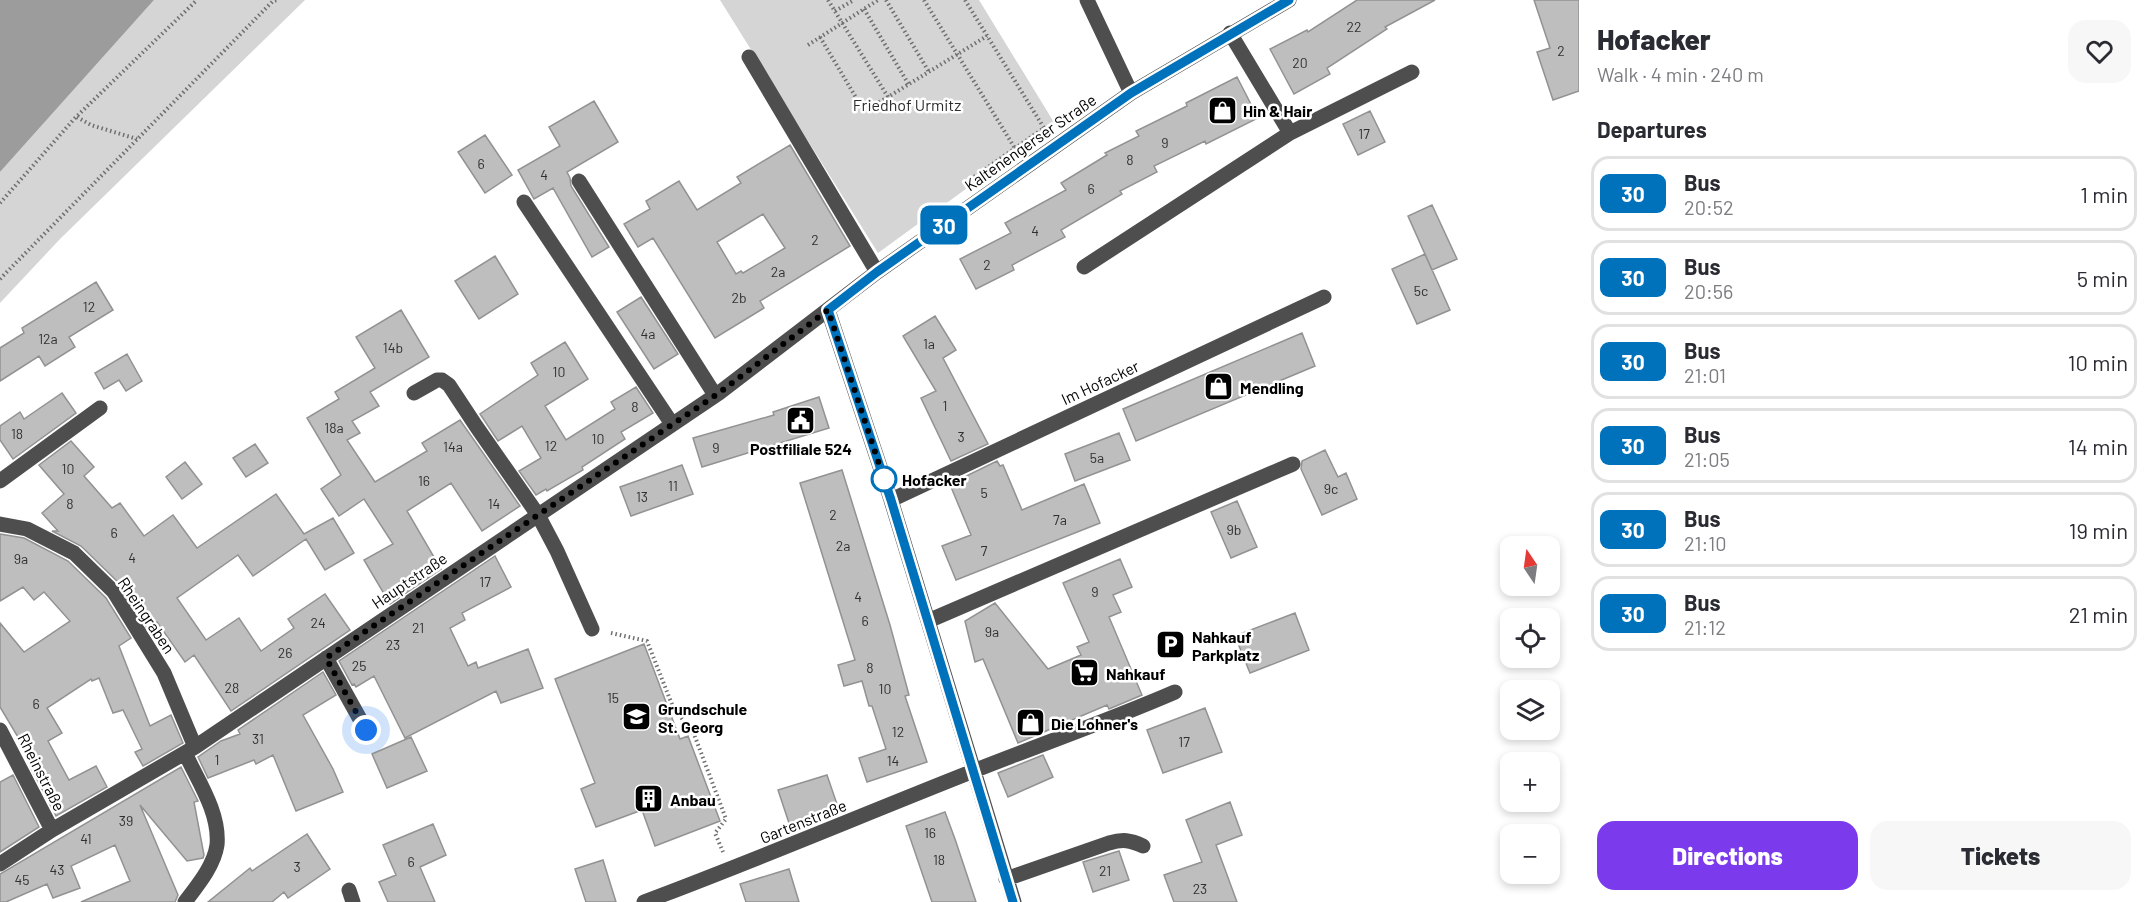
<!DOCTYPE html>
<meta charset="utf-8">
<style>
body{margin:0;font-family:Barlow,sans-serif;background:#f7f7f7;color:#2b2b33;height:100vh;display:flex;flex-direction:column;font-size:22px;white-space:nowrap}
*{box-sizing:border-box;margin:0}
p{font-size:20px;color:#7c7c81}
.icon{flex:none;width:33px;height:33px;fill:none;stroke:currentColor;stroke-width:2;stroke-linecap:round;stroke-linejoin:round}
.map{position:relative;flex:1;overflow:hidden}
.side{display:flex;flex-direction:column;background:#fff;width:570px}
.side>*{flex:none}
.badge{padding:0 12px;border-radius:9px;font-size:21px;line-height:39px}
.needle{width:39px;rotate:347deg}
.controls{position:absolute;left:1500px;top:536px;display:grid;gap:12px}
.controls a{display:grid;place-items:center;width:60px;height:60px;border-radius:12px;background:#fff;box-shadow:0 3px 9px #0003;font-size:30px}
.you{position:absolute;width:30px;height:30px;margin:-15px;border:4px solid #fff;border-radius:50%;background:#1a73e8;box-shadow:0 0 0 9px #1a73e833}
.map>.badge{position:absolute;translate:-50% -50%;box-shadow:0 0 0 3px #fff}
h2{padding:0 18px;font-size:22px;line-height:54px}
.round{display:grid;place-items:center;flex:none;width:63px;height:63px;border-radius:18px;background:#f7f7f7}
.headline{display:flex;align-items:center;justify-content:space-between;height:102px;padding:0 18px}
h1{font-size:28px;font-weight:800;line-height:45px}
.button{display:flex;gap:12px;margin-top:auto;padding:12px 18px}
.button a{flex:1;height:69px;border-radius:18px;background:#7c3aed;color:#fff;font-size:24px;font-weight:800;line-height:69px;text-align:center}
.button a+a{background:#f7f7f7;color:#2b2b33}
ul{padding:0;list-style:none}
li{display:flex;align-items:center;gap:18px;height:75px;margin:0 12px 9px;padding:0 6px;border:3px solid #e1e1e2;border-radius:18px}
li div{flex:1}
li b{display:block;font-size:22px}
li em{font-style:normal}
li .badge{min-width:66px;font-weight:700;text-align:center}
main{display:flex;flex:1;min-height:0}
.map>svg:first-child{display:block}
</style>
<main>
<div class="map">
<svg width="1579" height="902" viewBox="0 0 1579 902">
<rect width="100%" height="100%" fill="#fff"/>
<!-- green -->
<path fill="#d5d5d5" d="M154 0H305L60 239 0 303V172Z
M720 0H979L1055 124 878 253Z"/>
<!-- water -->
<path fill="#9c9c9c" d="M0 0H154L0 172Z"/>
<!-- building -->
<path fill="#bebebe" stroke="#929292" stroke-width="1.5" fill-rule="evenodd" d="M1357 0H1435L1385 27 1387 29 1327 68 1330 74 1294 94 1270 49 1307 30 1308 32Z
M1534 0H1579V91L1553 100 1537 52 1550 48Z
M1237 77 1258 118 1206 144 1205 141 1154 166 1157 172 1120 191 1122 194 1061 230 1065 237 1012 265 1014 270 976 289 960 259 1011 233 1005 223 1066 190 1061 183 1107 155 1105 153 1139 136 1136 131 1187 106 1186 103Z
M594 101 618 142 567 172 570 178 571 186 609 247 592 257 553 188 534 199 518 170 560 146 549 127Z
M1370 111 1385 142 1358 155 1343 124Z
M485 135 512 175 485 193 458 152Z
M790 145 850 246 760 301 764 308 715 338 653 238 638 247 624 224 650 209 646 201 679 181 697 210 741 183 737 177ZM763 214 785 248 743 273 741 271 736 274 717 242Z
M1432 205 1457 259 1432 270 1408 216Z
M1425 254 1450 310 1417 324 1392 269Z
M495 256 518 294 479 319 455 281Z
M96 282 113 310 69 337 75 347 45 366 39 356 0 381V348L24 333 22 328Z
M641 297 678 354 654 369 617 312Z
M401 310 429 357 370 392 379 406 352 421 360 433 347 440 375 482 427 451 422 443 460 420 520 506 482 531 451 483 407 511 441 569 390 604 364 560 393 544 364 499 339 516 321 489 341 475 307 418 339 399 335 392 375 368 356 337Z
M935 316 956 350 943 358 988 444 951 461 921 398 936 391 903 336Z
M1302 333 1315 366 1136 441 1123 409Z
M565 342 588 379 545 406 566 440 615 409 611 402 636 387 653 413 621 432 625 439 582 467 583 470 547 491 546 489 536 495 519 471 541 458 522 426 498 441 480 414 538 375 531 363Z
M127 354 142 381 126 391 119 380 104 389 95 373Z
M62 393 76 413 13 459 0 440V426L20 412 24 419Z
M819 397 829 428 702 467 693 438 774 415 773 412Z
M1119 433 1130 460 1075 481 1065 454Z
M71 441 94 467 84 476 112 508 120 503 144 536 173 515 197 548 276 494 304 534 333 518 354 553 325 570 306 539 253 576 238 555 177 598 206 640 239 618 261 651 294 628 288 619 325 594 350 630 231 711 194 655 185 662 157 622 147 628 121 585 81 546 52 531H58L42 513 64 494 39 465Z
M255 444 268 463 246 477 233 458Z
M1325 450 1338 477 1346 473 1357 499 1322 515 1301 469 1302 461Z
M997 461 1000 466 1003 465 1022 510 1084 484 1100 523 956 580 942 546 971 535 951 487 962 483 960 479Z
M185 462 202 484 182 499 166 477Z
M682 465 693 494 631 516 620 487Z
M842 470 890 625 909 695 905 696 927 762 867 782 859 758 886 749 872 706H869L862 681 844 686 838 665 855 660 800 483Z
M1237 501 1257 547 1231 558 1211 512Z
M0 534 24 538 68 561 106 598 131 638 119 646 150 726 171 715 183 743 143 766 135 752 142 749 123 710 113 713 99 678 92 681 91 679 47 708 62 733 48 741 69 780 96 766 107 787 56 816 30 766 34 764 0 707V623L24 652 70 621 44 592 34 600 23 587 0 601Z
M495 556 511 587 462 613 465 620 450 628 468 666 476 662 478 668 528 649 543 688 501 703 496 691 405 738 374 676 356 687 354 684 352 685 339 661Z
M1120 559 1132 587 1113 595 1121 612 1109 617 1142 695 1109 709 1107 705 1018 743 983 659 975 662 965 621 995 603 1048 669 1081 655 1077 647 1089 642 1063 583Z
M1295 613 1309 650 1250 673 1235 636Z
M644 644 680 739 688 736 720 821 655 846 642 810 596 827 581 789 595 783 555 679Z
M323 672 336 695 303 715 333 769 343 792 296 811 273 755 256 764 254 760 208 778 198 757 221 741 240 734 238 730Z
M1205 708 1222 752 1163 773 1147 730Z
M411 737 427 771 387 788 372 754Z
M1043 755 1053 777 1008 797 998 773Z
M181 767 198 801 194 802 204 855 203 858 187 861 140 805 178 895 175 902H81L130 881 115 845 71 866 80 888 53 898 47 884 6 902H0V874Z
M13 775 39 827 0 852V782Z
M827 775 839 810 790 826 778 790Z
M1230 802 1242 835 1216 845 1237 902H1174L1164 875 1202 862 1186 820Z
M945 812 955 839 976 902H932L906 826Z
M433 824 446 855 420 867 435 902H388L379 882 396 875 383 845Z
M307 834 330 869 288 898 284 892 272 902H208L250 868 252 871Z
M1119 851 1129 880 1093 892 1083 862Z
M603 860 616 902H586L575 869Z
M789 869 799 902H746L740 884Z"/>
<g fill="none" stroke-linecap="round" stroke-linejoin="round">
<!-- path -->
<path stroke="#707070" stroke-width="4" stroke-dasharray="1.5 3" stroke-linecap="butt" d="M828 0 888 97 987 36
M886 0 929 72
M924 0 1016 150
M965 0 1044 128 971 179
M864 9 909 85
M835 11 854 0
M820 37 864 111 888 97
M808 45 878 0
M77 117 91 125 137 139
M0 203 75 118 197 0
M0 279 273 1 278 0
M611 633 647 641 673 707 694 734 726 819 715 833 723 852"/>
<!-- minor -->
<path stroke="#4e4e4e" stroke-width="15" d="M1087 0 1131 93
M1230 33 1290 133
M749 57 877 272
M579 181 715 395
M524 202 672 424
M1084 267 1290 133 1412 72
M828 310 891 500 1014 902
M414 393 437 380H442L449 385 476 426 538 515 557 551 592 629
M0 481 100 408
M891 500 1324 297
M0 524 27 529 74 553 114 592 164 673 195 747
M928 621 1293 464
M326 658 366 730
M0 730 52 830
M185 753C198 781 220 813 217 845 214 866 197 886 185 902
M0 864 52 830 195 747 719 393 877 272 1131 93 1289 0
M1006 879 1109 843C1123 839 1130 840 1143 846
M349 890 353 902
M644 902C754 861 862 815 971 772 1039 745 1108 721 1175 692"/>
</g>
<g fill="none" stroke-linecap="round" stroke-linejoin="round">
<defs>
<path id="line" d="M1013 902 891 500 828 310 877 272 1131 93 1289 0"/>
</defs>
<!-- line casing -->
<use href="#line" stroke="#fff" stroke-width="14"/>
<!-- line -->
<use href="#line" stroke="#0072bc" stroke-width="9"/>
<!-- walk -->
<path stroke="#000" stroke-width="6" stroke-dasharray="0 10.8" d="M366 730 326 658 719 393 828 310 884 479"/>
</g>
<!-- icons -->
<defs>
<symbol id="shop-square" viewBox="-11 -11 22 22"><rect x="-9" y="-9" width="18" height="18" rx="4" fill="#000" stroke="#fff"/><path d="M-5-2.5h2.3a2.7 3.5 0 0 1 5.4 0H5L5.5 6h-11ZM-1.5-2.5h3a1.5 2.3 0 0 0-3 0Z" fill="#fff"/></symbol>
<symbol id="civic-square" viewBox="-11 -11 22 22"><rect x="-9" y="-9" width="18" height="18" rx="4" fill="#000" stroke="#fff"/><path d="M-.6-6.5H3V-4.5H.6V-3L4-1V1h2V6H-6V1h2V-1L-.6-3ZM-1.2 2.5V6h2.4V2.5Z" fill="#fff"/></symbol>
<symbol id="parking-square" viewBox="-11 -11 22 22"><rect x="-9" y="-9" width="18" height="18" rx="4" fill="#000" stroke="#fff"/><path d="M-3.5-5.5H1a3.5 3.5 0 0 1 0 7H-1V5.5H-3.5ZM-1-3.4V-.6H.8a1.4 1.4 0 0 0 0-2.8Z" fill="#fff"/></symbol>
<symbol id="supermarket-square" viewBox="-11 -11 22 22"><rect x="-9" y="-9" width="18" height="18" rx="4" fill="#000" stroke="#fff"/><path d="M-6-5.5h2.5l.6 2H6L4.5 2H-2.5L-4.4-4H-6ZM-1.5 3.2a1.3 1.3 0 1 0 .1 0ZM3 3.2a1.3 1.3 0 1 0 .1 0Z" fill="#fff"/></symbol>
<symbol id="school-square" viewBox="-11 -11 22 22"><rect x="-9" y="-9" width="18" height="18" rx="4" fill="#000" stroke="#fff"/><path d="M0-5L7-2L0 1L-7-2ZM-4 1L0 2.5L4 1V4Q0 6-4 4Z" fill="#fff"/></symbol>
<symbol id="building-square" viewBox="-11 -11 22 22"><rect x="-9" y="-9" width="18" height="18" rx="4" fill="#000" stroke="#fff"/><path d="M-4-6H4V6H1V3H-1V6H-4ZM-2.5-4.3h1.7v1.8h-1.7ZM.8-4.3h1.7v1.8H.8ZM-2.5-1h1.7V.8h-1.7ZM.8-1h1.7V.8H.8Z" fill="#fff"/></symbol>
</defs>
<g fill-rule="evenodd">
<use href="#shop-square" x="1206" y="94" width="33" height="33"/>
<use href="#shop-square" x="1202" y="370" width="33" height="33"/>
<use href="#civic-square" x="784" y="404" width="33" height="33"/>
<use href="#parking-square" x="1154" y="628" width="33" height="33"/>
<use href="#supermarket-square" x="1068" y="656" width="33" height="33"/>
<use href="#school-square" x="620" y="700" width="33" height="33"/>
<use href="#shop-square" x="1014" y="706" width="33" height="33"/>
<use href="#building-square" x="632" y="782" width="33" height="33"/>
</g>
<!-- markers -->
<circle fill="#fff" stroke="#0072bc" stroke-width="3" cx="884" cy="479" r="12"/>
<g text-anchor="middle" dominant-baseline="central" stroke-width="5" stroke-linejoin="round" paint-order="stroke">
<!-- number labels -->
<g font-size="14" fill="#303030">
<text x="1354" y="26">22</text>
<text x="1561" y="50">2</text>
<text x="1300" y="62">20</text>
<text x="1364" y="133">17</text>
<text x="1165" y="142">9</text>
<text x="1130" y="159">8</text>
<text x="481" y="163">6</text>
<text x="544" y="174">4</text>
<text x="1091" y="188">6</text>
<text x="1035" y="230">4</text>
<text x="815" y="239">2</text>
<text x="987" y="264">2</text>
<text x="778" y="271">2a</text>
<text x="1421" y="290">5c</text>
<text x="739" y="297">2b</text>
<text x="89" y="306">12</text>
<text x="648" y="333">4a</text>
<text x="48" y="338">12a</text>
<text x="929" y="343">1a</text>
<text x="393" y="347">14b</text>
<text x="559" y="371">10</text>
<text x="945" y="405">1</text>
<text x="635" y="406">8</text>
<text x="334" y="427">18a</text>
<text x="17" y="433">18</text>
<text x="961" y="436">3</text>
<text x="598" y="438">10</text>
<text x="551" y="445">12</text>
<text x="453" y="446">14a</text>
<text x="716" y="447">9</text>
<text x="1097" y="457">5a</text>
<text x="68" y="468">10</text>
<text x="424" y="480">16</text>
<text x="673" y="485">11</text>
<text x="1331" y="488">9c</text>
<text x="984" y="492">5</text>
<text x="642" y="496">13</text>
<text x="70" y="503">8</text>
<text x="494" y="503">14</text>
<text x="833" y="514">2</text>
<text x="1060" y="519">7a</text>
<text x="1234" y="529">9b</text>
<text x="114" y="532">6</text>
<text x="843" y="545">2a</text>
<text x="984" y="550">7</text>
<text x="132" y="557">4</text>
<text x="21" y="558">9a</text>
<text x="485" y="581">17</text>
<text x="1095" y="591">9</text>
<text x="858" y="596">4</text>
<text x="865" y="620">6</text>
<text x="318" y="622">24</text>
<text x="418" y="627">21</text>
<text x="992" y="631">9a</text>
<text x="393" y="644">23</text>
<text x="285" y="652">26</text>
<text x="359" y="665">25</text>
<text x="870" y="667">8</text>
<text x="232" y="687">28</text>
<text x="885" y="688">10</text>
<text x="613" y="697">15</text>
<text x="36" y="703">6</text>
<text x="898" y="731">12</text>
<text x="258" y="738">31</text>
<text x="1184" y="741">17</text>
<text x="217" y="759">1</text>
<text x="893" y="760">14</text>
<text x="126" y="820">39</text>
<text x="930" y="832">16</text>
<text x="86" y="838">41</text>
<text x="939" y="859">18</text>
<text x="411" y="861">6</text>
<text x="297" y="866">3</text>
<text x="57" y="869">43</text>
<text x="1105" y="870">21</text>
<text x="22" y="879">45</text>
<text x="1200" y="888">23</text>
</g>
<!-- park labels -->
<g font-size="16" fill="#2c2c2c" stroke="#fff">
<text x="907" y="104">Friedhof Urmitz</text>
</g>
<!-- poi labels -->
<g font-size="16" font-weight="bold" fill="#000" stroke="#fff" text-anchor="start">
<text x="1243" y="110">Hin &amp; Hair</text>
<text x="1240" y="387">Mendling</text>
<text x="801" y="448" text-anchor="middle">Postfiliale 524</text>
<text x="1192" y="636">Nahkauf<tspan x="1192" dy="18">Parkplatz</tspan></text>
<text x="1106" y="673">Nahkauf</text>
<text x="658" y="708">Grundschule<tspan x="658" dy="18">St. Georg</tspan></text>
<text x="1051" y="723">Die Lohner's</text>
<text x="670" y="799">Anbau</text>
</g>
<!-- street labels -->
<g font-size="16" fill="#000" stroke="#fff">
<text transform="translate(1030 142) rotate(-35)">Kaltenengerser Straße</text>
<text transform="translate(1100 382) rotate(-25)">Im Hofacker</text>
<text transform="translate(409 580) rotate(-34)">Hauptstraße</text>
<text transform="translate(147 615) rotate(56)">Rheingraben</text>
<text transform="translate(42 772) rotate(63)">Rheinstraße</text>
<text transform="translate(803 821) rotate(-22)">Gartenstraße</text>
</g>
<!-- stop labels -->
<g font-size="16" font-weight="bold" fill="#000" stroke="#fff" text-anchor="start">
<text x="902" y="479">Hofacker</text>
</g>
</g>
</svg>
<div class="controls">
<a><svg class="needle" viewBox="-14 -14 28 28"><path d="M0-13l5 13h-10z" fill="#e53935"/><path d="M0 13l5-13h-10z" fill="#7c7c81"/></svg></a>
<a><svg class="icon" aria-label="locate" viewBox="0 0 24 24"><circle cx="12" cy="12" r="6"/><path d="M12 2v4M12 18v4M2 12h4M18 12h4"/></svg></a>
<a><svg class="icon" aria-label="layers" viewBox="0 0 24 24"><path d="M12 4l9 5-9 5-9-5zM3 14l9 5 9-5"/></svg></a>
<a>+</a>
<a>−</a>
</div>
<div class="you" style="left:366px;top:730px"></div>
<b class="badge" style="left:944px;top:225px;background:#0072bc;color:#fff">30</b>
</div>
<section class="side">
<div class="headline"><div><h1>Hofacker</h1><p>Walk · 4 min · 240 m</p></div><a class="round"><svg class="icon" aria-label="heart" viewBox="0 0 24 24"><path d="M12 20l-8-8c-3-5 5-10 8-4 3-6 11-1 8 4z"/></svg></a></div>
<h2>Departures</h2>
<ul>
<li><span class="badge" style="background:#0072bc;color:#fff">30</span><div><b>Bus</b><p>20:52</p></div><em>1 min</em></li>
<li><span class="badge" style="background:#0072bc;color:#fff">30</span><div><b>Bus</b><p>20:56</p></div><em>5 min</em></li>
<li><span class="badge" style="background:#0072bc;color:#fff">30</span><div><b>Bus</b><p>21:01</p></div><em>10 min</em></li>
<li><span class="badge" style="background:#0072bc;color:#fff">30</span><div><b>Bus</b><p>21:05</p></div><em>14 min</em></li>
<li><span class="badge" style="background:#0072bc;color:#fff">30</span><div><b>Bus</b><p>21:10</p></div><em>19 min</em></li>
<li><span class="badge" style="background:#0072bc;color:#fff">30</span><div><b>Bus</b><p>21:12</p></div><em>21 min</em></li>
</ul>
<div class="button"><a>Directions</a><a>Tickets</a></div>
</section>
</main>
